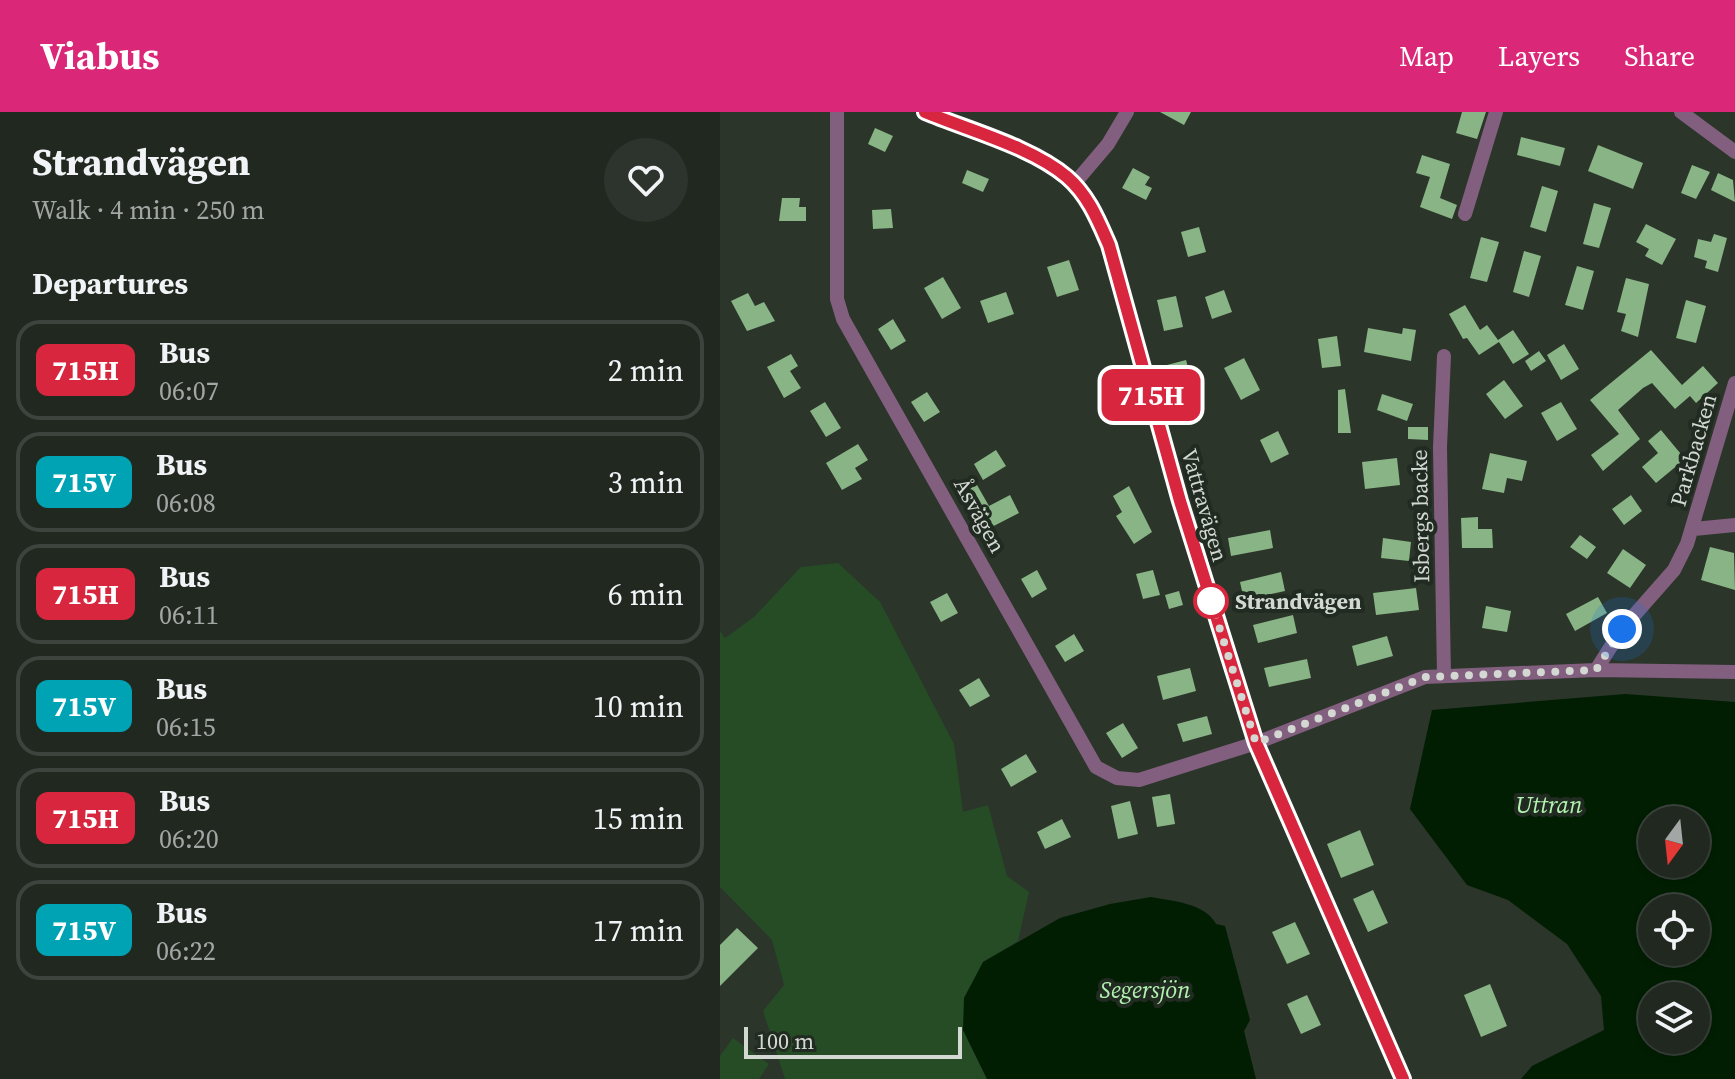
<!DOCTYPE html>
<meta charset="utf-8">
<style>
body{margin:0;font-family:"Source Serif 4",serif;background:#2d342d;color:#f1f3f6;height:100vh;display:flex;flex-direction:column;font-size:30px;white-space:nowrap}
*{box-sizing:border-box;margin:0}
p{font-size:26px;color:#a2a6a5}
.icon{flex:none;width:44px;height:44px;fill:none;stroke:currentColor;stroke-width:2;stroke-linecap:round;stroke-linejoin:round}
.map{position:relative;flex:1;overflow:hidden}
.drawer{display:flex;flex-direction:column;background:#202820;width:720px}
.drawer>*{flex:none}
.badge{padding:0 16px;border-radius:12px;font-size:28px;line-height:52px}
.needle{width:52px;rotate:195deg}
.controls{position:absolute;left:918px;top:694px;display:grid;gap:16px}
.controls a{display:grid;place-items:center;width:72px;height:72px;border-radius:50%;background:#202820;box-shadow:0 2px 6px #0004,0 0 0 2px #3d443e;font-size:40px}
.scale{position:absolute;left:24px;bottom:20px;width:218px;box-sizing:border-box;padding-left:8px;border:4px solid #d3d9d2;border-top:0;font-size:22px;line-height:28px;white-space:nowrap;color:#d3d9d2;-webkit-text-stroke:6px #212b21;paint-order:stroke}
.you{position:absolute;width:40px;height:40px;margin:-20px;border:6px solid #fff;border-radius:50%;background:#1a73e8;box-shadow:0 0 0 12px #1a73e833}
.map>.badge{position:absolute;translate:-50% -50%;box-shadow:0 0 0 4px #fff}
h2{padding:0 32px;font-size:30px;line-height:72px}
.round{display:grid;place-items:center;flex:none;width:84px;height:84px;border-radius:42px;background:#2d342d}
.headline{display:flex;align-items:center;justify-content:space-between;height:136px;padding:0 32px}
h1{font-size:38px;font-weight:700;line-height:60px}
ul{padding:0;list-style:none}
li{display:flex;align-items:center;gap:24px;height:100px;margin:0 16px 12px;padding:0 16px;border:4px solid #3d443e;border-radius:24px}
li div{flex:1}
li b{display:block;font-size:30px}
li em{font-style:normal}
li .badge{min-width:88px;font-weight:700;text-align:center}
header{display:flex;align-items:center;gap:48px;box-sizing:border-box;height:112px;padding:0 40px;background:#db2777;color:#fff}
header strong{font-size:38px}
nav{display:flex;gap:44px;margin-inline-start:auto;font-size:28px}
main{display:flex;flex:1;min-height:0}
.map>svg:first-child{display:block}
</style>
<header>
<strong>Viabus</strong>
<nav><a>Map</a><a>Layers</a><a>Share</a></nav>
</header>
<main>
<section class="drawer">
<div class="headline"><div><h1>Strandvägen</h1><p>Walk · 4 min · 250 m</p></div><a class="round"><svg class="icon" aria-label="heart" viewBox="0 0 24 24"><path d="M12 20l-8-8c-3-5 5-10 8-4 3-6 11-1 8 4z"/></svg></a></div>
<h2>Departures</h2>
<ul>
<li><span class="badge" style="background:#d7263d;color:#fff">715H</span><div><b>Bus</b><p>06:07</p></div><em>2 min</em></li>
<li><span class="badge" style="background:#00a3b4;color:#fff">715V</span><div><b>Bus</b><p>06:08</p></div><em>3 min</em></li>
<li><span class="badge" style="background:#d7263d;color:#fff">715H</span><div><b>Bus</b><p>06:11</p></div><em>6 min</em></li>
<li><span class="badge" style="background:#00a3b4;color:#fff">715V</span><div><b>Bus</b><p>06:15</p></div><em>10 min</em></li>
<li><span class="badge" style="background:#d7263d;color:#fff">715H</span><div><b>Bus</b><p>06:20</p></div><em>15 min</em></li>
<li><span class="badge" style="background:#00a3b4;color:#fff">715V</span><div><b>Bus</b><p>06:22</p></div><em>17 min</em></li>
</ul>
</section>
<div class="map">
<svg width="1015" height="967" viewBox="0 0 1015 967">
<rect width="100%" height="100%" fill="#2b352a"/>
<!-- green -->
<path fill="#264c26" d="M118 451 160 490 234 632 243 700 268 693 287 764 309 780 298 829 263 850 243 918 267 967H65L43 899 64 873 52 828 0 775V519L5 526 34 505 81 455Z
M13 926 49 952 39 967H0V944Z"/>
<!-- water -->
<path fill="#011e02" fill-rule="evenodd" d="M905 582 1015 590V967H801L812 954 884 918 881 884 847 832 788 788 747 773 690 697 712 598ZM932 708H976V752H932ZM932 796H976V840H932ZM932 884H976V928H932Z
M431 785C452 789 485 791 496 812L505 814 530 908 524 919 536 967H267L243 918 244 886 263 850 340 806 390 792Z"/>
<!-- building -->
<path fill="#88b486" d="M440 0H471L464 13Z
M742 0H766L757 27 736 21Z
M155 16 173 24 165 40 148 32Z
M801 25 845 36 840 54 797 43Z
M878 33 923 51 913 77 868 59Z
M702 43 730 52 720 86 737 93 732 107 700 95 710 65 696 61Z
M972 53 990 60 976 87 961 81Z
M413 56 430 65 425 73 432 76 426 88 402 76Z
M247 58 269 67 263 80 242 71Z
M998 61 1013 68 1015 90 991 78Z
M822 74 838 79 826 120 810 115Z
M62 86H80L79 95H86V109H59Z
M874 91 891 96 879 136 863 132Z
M171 97 173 116 153 117 152 98Z
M926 112 956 127 942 153 925 144 929 137 916 130Z
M479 115 486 140 468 145 461 120Z
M994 122 1007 126 998 160 985 156 987 149 974 145 978 127 991 130Z
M761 125 779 130 767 170 750 166Z
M804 139 821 144 809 185 793 180Z
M349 148 359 178 337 185 327 155Z
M857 154 874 159 863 198 845 193Z
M223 165 241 196 222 207 204 176Z
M906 166 929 172 918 225 901 219 906 202 897 200Z
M504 178 512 200 492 207 485 185Z
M286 180 294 202 268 211 260 189Z
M28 181 35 194 44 190 55 209 27 219 11 189Z
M456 184 463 215 444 219 437 188Z
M966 188 986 194 976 231 956 226Z
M745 193 760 218 767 213 778 228 793 218 809 242 793 252 779 230 759 243 747 226 743 227 729 202Z
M173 207 186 229 171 238 158 217Z
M648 216 682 222 683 216 696 218 691 249 644 240Z
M617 224 621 254 602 256 598 227Z
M844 232 859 257 841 268 827 243Z
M931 238 962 273 983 254 998 271 976 291 970 284 955 297 932 271 923 276 898 298 920 327 883 359 871 343 899 322 870 288Z
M819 239 826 249 811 259 805 249Z
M71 242 78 254 70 259 81 276 64 286 47 255Z
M524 246 540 278 521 288 504 256Z
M466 248 477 286 458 291 447 253Z
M784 268 803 294 785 307 766 282Z
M625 277 631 321H618V278Z
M207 280 220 300 204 310 191 290Z
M662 282 693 292 687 309 657 298Z
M105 290 121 316 106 325 90 299Z
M841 290 857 317 837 329 821 301Z
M688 315H708V328L688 327Z
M941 318 965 347 936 371 922 355 938 341 928 329Z
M558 319 569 342 551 351 540 328Z
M138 332 148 348 135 356 142 367 122 378 106 351Z
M276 338 286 354 263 368 254 352Z
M770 341 807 349 802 369 787 366 784 381 762 377Z
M677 346 680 373 645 377 642 350Z
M257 373 269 394 290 383 299 401 266 418 243 380Z
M409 374 432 420 414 432 396 404 402 400 393 384Z
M911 383 922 399 904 413 892 397Z
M758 405V417H772L773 436H742L741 406Z
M550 418 553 436 511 444 508 426Z
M860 423 876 435 867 447 850 435Z
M663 426 691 430 689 449 661 446Z
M990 435 1014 441 1015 478 981 468Z
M903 437 926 453 910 476 887 461Z
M317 458 327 477 312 486 301 467Z
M433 458 440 483 423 487 416 462Z
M561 460 565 479 524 488 520 470Z
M696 476 699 498 656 503 653 481Z
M459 479 463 493 449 497 445 483Z
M227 481 238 501 221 510 210 490Z
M878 485 887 501 855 519 846 502Z
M766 494 791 499 787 520 762 516Z
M573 503 577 521 538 531 533 513Z
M354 522 364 539 345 550 335 534Z
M667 524 673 544 637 554 632 534Z
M587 547 591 566 549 575 544 556Z
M470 556 476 579 443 588 437 564Z
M259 566 270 584 250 595 239 578Z
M487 604 492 622 463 630 457 612Z
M403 611 418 636 402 646 386 621Z
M306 642 317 660 291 675 281 657Z
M450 682 455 712 437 715 432 685Z
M410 689 418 722 398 727 391 694Z
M342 707 351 725 325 737 317 720Z
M640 718 654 753 621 766 607 732Z
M653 778 668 811 648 820 633 787Z
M575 810 590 842 567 852 552 820Z
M17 816 38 836 0 874V833Z
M770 872 787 914 761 925 744 883Z
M587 883 601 913 581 922 567 892Z"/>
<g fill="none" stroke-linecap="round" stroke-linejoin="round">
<!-- minor -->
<path stroke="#825f7e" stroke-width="14" d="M117 0V187L123 207 376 655 397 666 419 668 536 631 705 565 876 558 1015 560
M961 0 1015 40
M354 72 388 32 407 0
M745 102 776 0
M724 244 720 335 724 564
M974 417 1015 413
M876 558 902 517 954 458 967 432 1015 271"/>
<!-- tertiary -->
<path stroke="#825f7e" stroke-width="16" d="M205 0C249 18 312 35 347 65 368 82 378 108 389 133L460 389 536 631 683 967"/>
</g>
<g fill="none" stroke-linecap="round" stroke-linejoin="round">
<defs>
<path id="line" d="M205 0C248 18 312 35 347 65 368 83 378 108 389 133L460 389 536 631 683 967"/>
</defs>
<!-- line casing -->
<use href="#line" stroke="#fff" stroke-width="18"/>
<!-- line -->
<use href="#line" stroke="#d7263d" stroke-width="12"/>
<!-- walk -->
<path stroke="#d3d9d2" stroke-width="8" stroke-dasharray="0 14.4" d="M491 489 536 631 705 565 876 558 902 517"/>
</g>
<!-- markers -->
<circle fill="#fff" stroke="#d7263d" stroke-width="4" cx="491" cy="489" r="16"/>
<g text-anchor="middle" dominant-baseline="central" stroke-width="8" stroke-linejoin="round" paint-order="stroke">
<!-- street labels -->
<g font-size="22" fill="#d3d9d2" stroke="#212b21">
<text transform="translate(973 338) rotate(-74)">Parkbacken</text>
<text transform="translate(485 393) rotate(74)">Vattravägen</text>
<text transform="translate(260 403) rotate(61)">Åsvägen</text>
<text transform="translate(700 404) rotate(-91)">Isbergs backe</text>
</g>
<!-- stop labels -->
<g font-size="22" font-weight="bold" fill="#d3d9d2" stroke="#212b21" text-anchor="start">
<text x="515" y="489">Strandvägen</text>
</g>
<!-- water labels -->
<g font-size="24" font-style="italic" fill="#b3f2b0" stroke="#212b21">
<text x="829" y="692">Uttran</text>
<text x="425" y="877">Segersjön</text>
</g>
</g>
</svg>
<div class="controls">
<a><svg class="needle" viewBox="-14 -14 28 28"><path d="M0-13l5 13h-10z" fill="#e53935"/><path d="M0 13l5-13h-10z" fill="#a2a6a5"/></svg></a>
<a><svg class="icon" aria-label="locate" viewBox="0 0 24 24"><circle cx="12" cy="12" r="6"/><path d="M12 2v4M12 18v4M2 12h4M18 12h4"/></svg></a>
<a><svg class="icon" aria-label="layers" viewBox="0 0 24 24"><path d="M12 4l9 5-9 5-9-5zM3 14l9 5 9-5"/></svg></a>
</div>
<div class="scale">100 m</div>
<div class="you" style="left:902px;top:517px"></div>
<b class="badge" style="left:431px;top:283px;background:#d7263d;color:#fff">715H</b>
</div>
</main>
